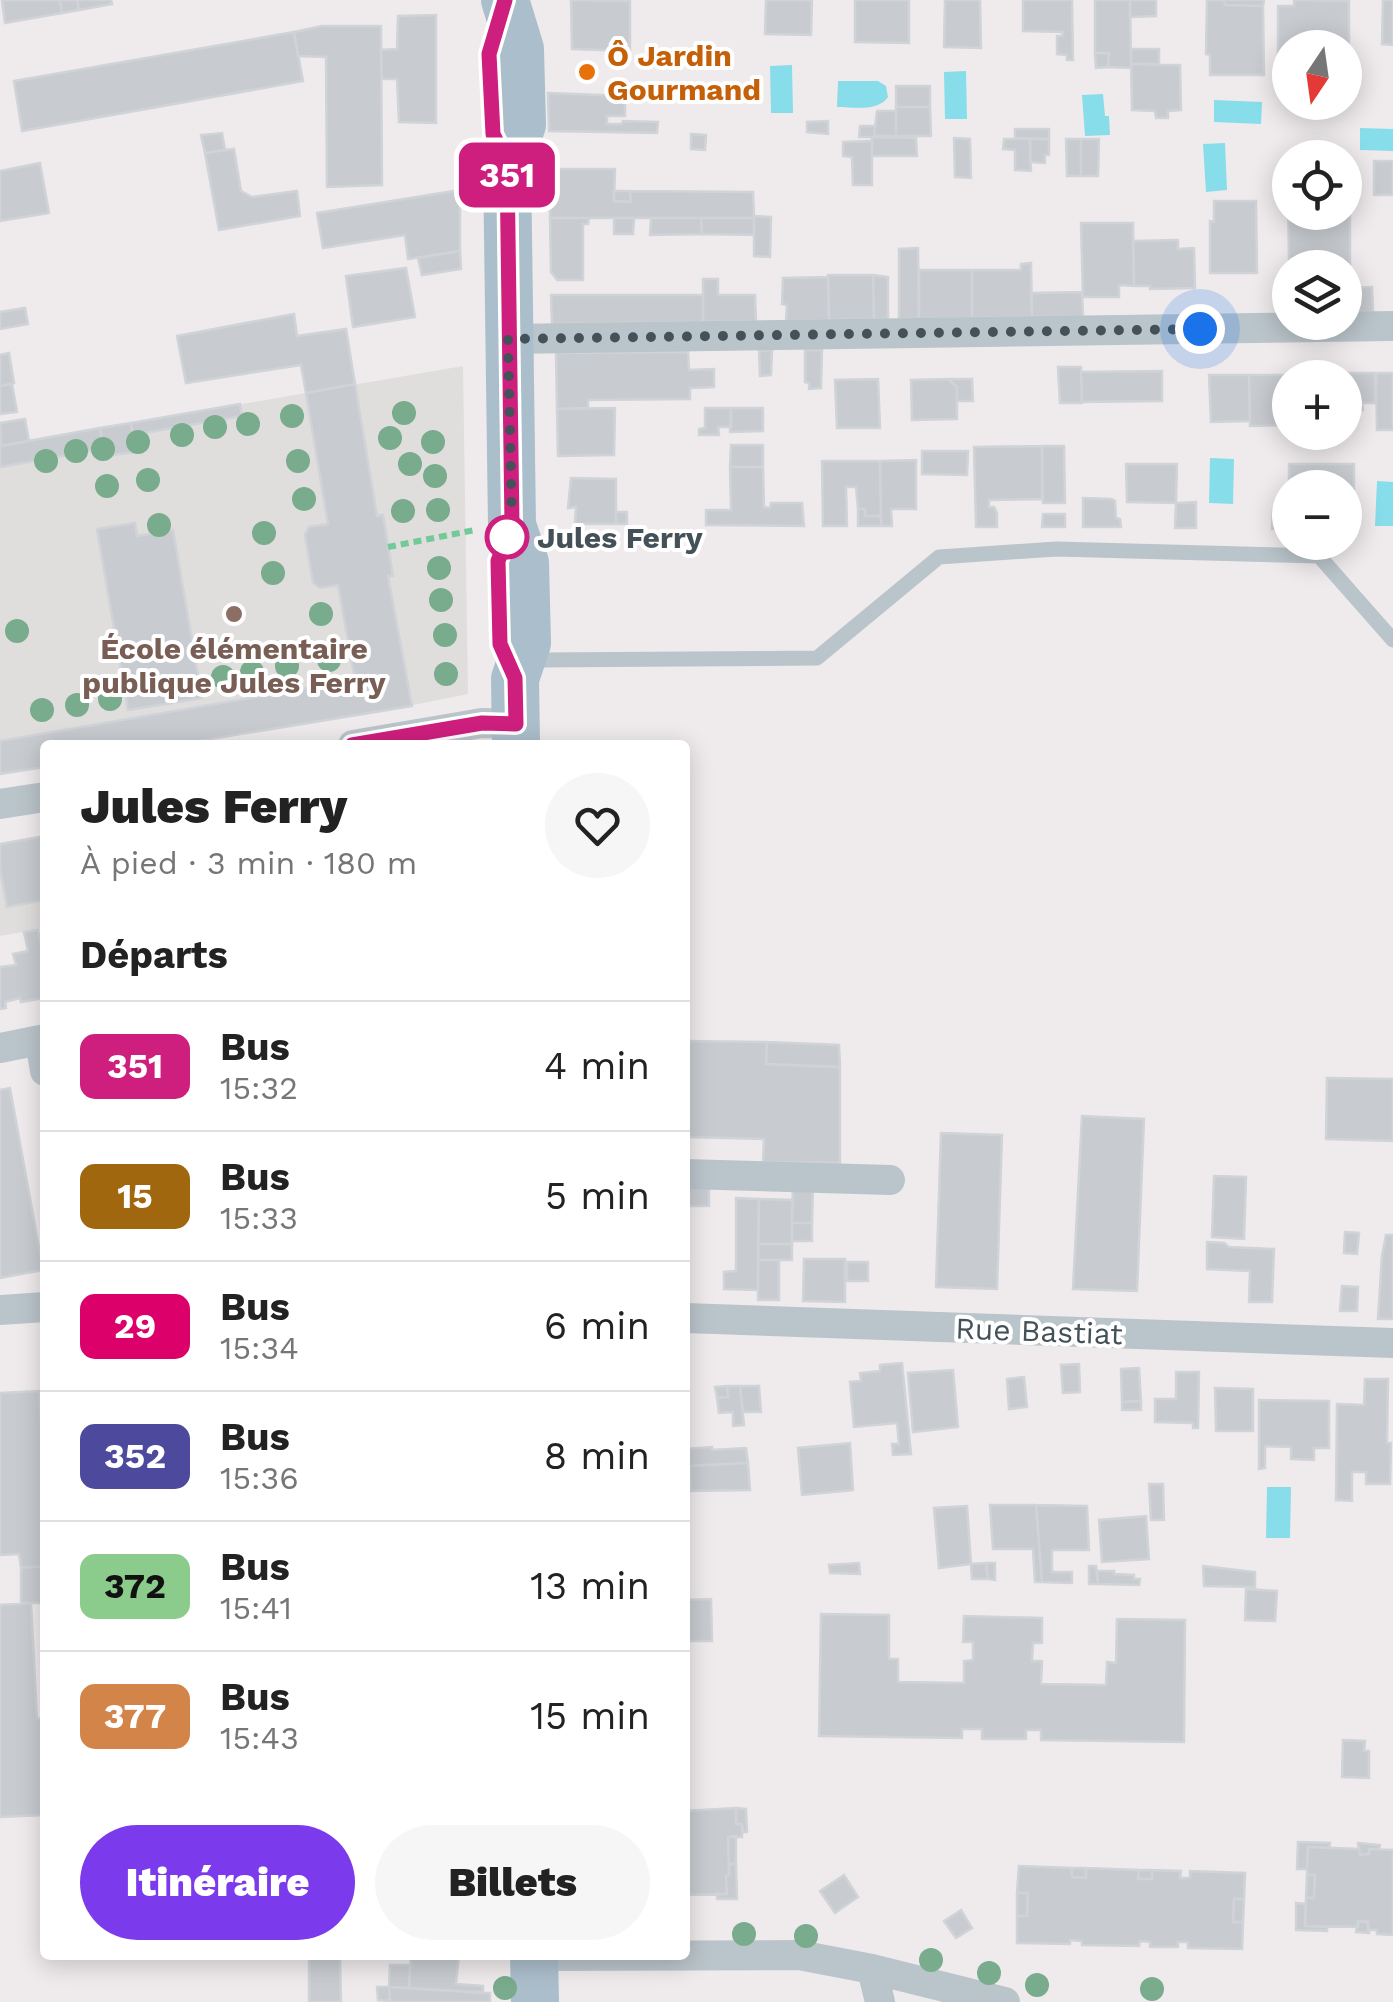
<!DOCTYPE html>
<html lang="fr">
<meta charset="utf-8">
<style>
body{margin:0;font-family:"Work Sans",sans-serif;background:#f6f6f6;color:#222;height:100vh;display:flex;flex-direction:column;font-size:38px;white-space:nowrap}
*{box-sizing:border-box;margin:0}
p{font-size:32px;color:#767676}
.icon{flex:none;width:55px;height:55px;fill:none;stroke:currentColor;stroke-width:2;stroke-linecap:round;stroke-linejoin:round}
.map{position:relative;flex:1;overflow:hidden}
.details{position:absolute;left:40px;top:740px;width:650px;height:1220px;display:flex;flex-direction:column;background:#fff;border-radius:10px;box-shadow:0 5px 25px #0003}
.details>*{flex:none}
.badge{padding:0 20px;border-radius:15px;font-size:35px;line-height:65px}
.needle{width:65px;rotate:193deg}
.tools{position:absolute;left:1272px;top:30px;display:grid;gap:20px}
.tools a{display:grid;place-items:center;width:90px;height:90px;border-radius:50%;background:#fff;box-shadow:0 5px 25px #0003;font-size:50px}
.you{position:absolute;width:50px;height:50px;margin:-25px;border:8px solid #fff;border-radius:50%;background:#1a73e8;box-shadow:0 0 0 15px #1a73e833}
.map>.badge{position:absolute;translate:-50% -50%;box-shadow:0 0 0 5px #fff}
h2{padding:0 40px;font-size:38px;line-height:90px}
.round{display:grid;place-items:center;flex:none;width:105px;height:105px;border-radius:52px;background:#f6f6f6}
.summary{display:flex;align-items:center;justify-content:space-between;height:170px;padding:0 40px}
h1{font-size:48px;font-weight:800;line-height:75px}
.action{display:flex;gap:20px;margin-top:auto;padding:20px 40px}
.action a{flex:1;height:115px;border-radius:60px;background:#7c3aed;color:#fff;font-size:40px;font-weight:800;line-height:115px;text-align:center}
.action a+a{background:#f6f6f6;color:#222}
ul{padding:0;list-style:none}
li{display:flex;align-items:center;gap:30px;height:130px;padding:0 40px;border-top:2px solid #e0e0e0}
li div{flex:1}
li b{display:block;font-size:38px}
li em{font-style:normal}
li .badge{min-width:110px;font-weight:700;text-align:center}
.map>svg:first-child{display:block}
</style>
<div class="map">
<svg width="1393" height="2002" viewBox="0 0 1393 2002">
<rect width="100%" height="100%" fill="#efebec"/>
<!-- education -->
<path fill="#e0dddd" d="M463 366 468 694 363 715 45 745V767L0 774V446Z
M39 837 45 838V928L0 936V844Z"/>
<!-- water -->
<path fill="#87dde9" d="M792 65 793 113H771L770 66Z
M966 71 967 119H945L944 72Z
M838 81H878L886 86 888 97C878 112 854 107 837 107Z
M1103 94 1105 116H1109L1110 135 1085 136 1082 95Z
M1214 100 1262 102 1261 124 1214 122Z
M1360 128 1393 129V151L1360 150Z
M1225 143 1227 190 1206 192 1203 144Z
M1210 458 1234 459 1233 504 1209 503Z
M1377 481 1393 482V526H1375Z
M1267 1487H1291L1290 1538H1266Z"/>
<!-- building -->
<path fill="#c8ccd1" stroke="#d0d3d7" stroke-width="2.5" d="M2 0H60L62 13 5 23Z
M60 0H77L79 10 62 13Z
M77 0H111L112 4 79 10Z
M571 0 630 1V51L572 49Z
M766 0H812L811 35 765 34Z
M855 0H909V43L855 42Z
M945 0H980L981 48 944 47Z
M1023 0H1072L1073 60H1067V55L1057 54V36H1062L1063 32 1023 31Z
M1095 0H1130L1131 68 1108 67 1109 53H1095Z
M1130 0H1156V16L1130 17Z
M1207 0H1224L1225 5 1263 6 1264 75H1210V55L1206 54Z
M1224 0H1264L1263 6 1225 5Z
M1294 0 1349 1V44L1295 43 1294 48H1290V69H1278V6H1294Z
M1383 0H1393V45L1382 44Z
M436 15V123L399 122 397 79H382L381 50 397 49 398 16Z
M322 26H381L382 185 327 187 326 57 298 56 294 32Z
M294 32 303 81 22 131 14 81Z
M1131 49H1159V64H1131Z
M1095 53H1109L1108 67 1096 68Z
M1131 64 1180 65 1181 110 1168 111V118H1156L1155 111 1132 110Z
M896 86H930V107H896Z
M548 93 625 96V116H607V124H622L623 121 658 122 657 133 549 131Z
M896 107H930L931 136H896Z
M877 111H896V136H874Z
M828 121V134L807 132V122Z
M860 126H875L874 137H859Z
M1015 129H1049V139L1015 138Z
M222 133 225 150 205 153 201 135Z
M691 134 706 135 705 150 691 149Z
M872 137 916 138 917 156H872Z
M954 138 970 139 971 178 955 177Z
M1004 139H1030L1031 171 1015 170V150L1003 149Z
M1030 139H1049V155H1045V163L1030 162Z
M1066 139H1081V176H1067Z
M1081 139H1099L1098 176H1081Z
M872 141V185H853L852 157 843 156V142Z
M234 149 241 191 252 197 297 191 300 216 219 230 205 153Z
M1374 161H1393V195H1374Z
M40 163 49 213 0 221V171Z
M550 169H615L614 201 631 202 630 191 753 192 754 218H550Z
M460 190V251L408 259 405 235 323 248 317 213Z
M614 191H630L631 202 614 201Z
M1214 201H1256L1257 273H1210V221L1214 222Z
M1288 202 1290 212H1345V202H1350V265H1325L1326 259H1289Z
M754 216 771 217 770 257 754 256Z
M550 218H589L588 224H583V280H557L551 272Z
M614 218H634L633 234H614Z
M651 218H701L702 234 650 235Z
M701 218H754V235L702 234Z
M1081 223H1133L1134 286 1119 285V297H1083Z
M1178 240V249L1194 248 1195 288 1150 289V286H1134L1133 241Z
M918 248 919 319H899V249Z
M460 251 461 269 422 275 418 258Z
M1031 263 1032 317 972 318V270H1021V264Z
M406 268 415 317 353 327 346 276Z
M919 270H972V318L919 319Z
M828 275H873L874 319 829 320Z
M873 275 888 277V319H874Z
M828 277 829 320 786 321 787 305 782 304 783 278Z
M703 279H718V295H755L756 321 703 322Z
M1372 287 1373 312H1352V288Z
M1082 292 1083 317H1032L1031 293Z
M551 295H703V322L552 324Z
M25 308 28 324 0 329V312Z
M294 314 297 336 346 329 355 384 306 393 301 365 186 383 177 336Z
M772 350 771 375 760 376 759 351Z
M805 350H822L821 388 809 389V383L805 382Z
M688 352 689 370 714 369V387L690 388V399L588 400V408L557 409 556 353Z
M9 353 14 383 0 386V355Z
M1058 367H1081L1082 403H1060Z
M1162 371V401L1082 402 1081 372Z
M1336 373H1375V403H1362L1363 410H1345V378H1336Z
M1376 373H1393V430H1377Z
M1209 375H1249L1250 421 1211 422Z
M1249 375H1290V425L1250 426Z
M878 379 880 428H837L835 380Z
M948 379H972L973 401H957V387Z
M948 379 957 387V419L912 420 911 380Z
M12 384 17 412 0 414V386Z
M355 384 377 516 383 515 393 576H388L412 706 174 745H45V767L0 774V741L355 680 338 585 320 588 313 583 305 535 309 527 328 524 306 393Z
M240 404 242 416 133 435 131 423Z
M615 408 614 455 558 456 557 409Z
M705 408H731V427H718L719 435H699V429L705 428Z
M731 408H763V431L730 432Z
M25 419 29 441 1 446 0 423Z
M131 423 136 452 105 456 100 428Z
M100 428 103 449 0 467V446Z
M731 445H763V467H730Z
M1042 446V499L989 500V507H994L997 513V527H976L974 447Z
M1042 446H1064L1065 503H1043Z
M922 451H968L967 475 922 474Z
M916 460V509H891L892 526H881L880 461Z
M822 461H880L881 516H865V509H858L856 487H846L847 526H823Z
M1126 464H1177L1176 503 1127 502Z
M1289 464H1354V489L1290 488 1289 490Z
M730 467H763L764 507 770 508 771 503H802L804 526 706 525V510H731Z
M571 478 616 479V524H575L576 507 568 508Z
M1083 498 1111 499 1115 501 1116 518 1120 519 1121 527H1083Z
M1196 502V528H1175L1176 503Z
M858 509H865V516H881V526H858Z
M1273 510H1290V529H1272Z
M616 512H627V524H616Z
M1043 514H1065V527H1042Z
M135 523 137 536 173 530 202 698 128 710 97 529Z
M39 837 45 838V900L7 907 0 869V844Z
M38 930 41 946 45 945V998L21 1002 20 998 5 1002 6 1008 0 1009V967L16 965 13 954 28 951 24 932Z
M685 1041 767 1042 766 1064 840 1067V1163L763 1162 764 1139 685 1137Z
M767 1042 839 1045 840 1067 766 1064Z
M1327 1078 1393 1079V1141L1326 1139Z
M10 1088 43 1270 0 1278V1090Z
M1082 1116 1144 1119 1137 1291 1073 1289Z
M941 1133 1002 1135 997 1289 936 1287Z
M1214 1176 1246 1177 1244 1239 1212 1237Z
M793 1185H813L812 1223H792Z
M685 1186H709V1206H685Z
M736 1198 759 1199 758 1290 724 1289V1272L736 1271Z
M759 1199 792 1200V1244H758Z
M792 1223H812V1241H792Z
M1345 1232 1359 1233 1357 1254 1344 1253Z
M1386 1235H1393V1319H1378L1382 1256Z
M1207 1242 1224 1243 1229 1247 1274 1249 1272 1302H1249L1250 1271 1207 1269Z
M758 1244H792V1260H758Z
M804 1259H845V1302L803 1301Z
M758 1260H779V1300H758Z
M847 1262H868V1281H847Z
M1342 1286 1358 1287 1357 1311H1340Z
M902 1363 911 1454 893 1455 892 1444H899L897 1423 854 1427 850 1382 861 1381 860 1373 880 1371V1365Z
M1079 1364 1080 1392 1063 1393 1061 1365Z
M1139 1368 1141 1401 1122 1402 1121 1369Z
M953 1370 958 1427 913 1432 908 1373Z
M1176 1372H1199L1198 1428H1193V1423L1155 1422V1399H1176Z
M1024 1377 1027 1407 1009 1409 1007 1379Z
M1365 1379H1388L1387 1443H1391L1390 1484H1366V1472H1352V1501L1336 1500 1337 1404 1364 1405Z
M727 1386H740L744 1425 733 1426V1412L719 1413 717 1398 728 1397Z
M727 1386 728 1397 717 1398 715 1387Z
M740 1386H759L761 1412H743Z
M1215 1388 1253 1389V1431H1216Z
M39 1391 41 1423H45V1566L21 1568 19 1554 0 1555V1393Z
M1259 1400 1329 1401V1448H1314V1460L1291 1459V1447L1265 1446V1468L1259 1469Z
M1141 1401V1410H1122V1402Z
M850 1443 853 1490 802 1495 798 1448Z
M712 1447V1450L746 1448 748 1463 685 1466V1449Z
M748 1463 750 1490 691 1491 690 1466Z
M1149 1484H1163L1164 1520H1151Z
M990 1505H1036L1042 1582H1035L1033 1549H993Z
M1036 1505 1087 1506 1089 1550H1052V1572H1072V1583L1042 1582Z
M967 1506 971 1564 939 1568 934 1508Z
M1146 1516 1149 1559 1102 1562 1099 1520Z
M859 1563 860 1574 830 1573 829 1565Z
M986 1563 988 1579H972L971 1564Z
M986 1563H995V1580L988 1579Z
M45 1566V1603H21V1568Z
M1089 1566H1096L1098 1584H1089Z
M1203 1566 1255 1572V1587L1204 1586Z
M1097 1571H1114V1574L1134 1575V1579H1140L1139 1585 1098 1584Z
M1246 1589 1277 1591 1275 1621 1245 1620Z
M711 1599 712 1641H685V1600Z
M31 1603 37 1719 45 1718V1815L0 1817V1605Z
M821 1614 889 1615V1659H898V1682L964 1683V1661L973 1660V1642H963L964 1616 1042 1618V1643H1033L1032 1661H1042L1041 1684 1106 1685 1107 1662 1116 1663 1117 1619 1185 1620 1184 1742 1041 1740V1730H1026V1739H982V1729H962V1738L819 1736Z
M1343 1740 1365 1741 1364 1751H1369V1778L1342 1777Z
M736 1808V1824H742V1837H728L729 1875 726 1876 727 1894 685 1895V1811Z
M736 1808 746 1809 747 1832H743L742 1824H736Z
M736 1836V1864H729L728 1837Z
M1298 1842 1330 1843 1329 1848 1308 1847 1307 1869H1297Z
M1358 1843 1380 1845 1379 1849H1369V1854L1360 1855Z
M1308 1847 1359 1849 1360 1855 1369 1854V1849L1393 1850V1935L1377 1934V1930H1368V1922L1358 1921V1927L1305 1926 1306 1898H1314L1315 1875H1307Z
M729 1864H736L737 1899H717V1894H727L726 1876 729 1875Z
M1019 1866 1072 1868V1877L1086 1878V1868L1139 1870 1138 1879H1152V1870L1181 1871 1180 1878H1190V1871L1245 1873 1244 1899H1234L1233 1922H1243L1242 1949 1188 1948V1942H1178V1947H1150V1942L1140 1941 1139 1946 1082 1945V1941L1070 1940V1944L1017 1943V1916H1027L1028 1893H1017Z
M1072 1868H1086V1878L1072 1877Z
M1139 1870H1152V1879H1138Z
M844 1875 858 1897 835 1913 820 1891Z
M1307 1875H1315L1314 1898H1306Z
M1017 1893H1028L1027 1916H1017Z
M1234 1899H1244L1243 1922H1233Z
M1296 1903 1306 1904 1305 1926 1327 1927V1931L1296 1930Z
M961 1910 972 1928 956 1938 944 1921Z
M1358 1921 1368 1922 1369 1933 1356 1932Z
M309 1955H340L341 2002H309Z
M411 1955H459L456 1984 483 1986V1993L409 1988Z
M390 1965H410L409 1988 389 1987Z
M377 1987H389L390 2001 378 2000Z
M389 1987 490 1993V2002H390Z"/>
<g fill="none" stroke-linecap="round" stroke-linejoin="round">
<!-- path -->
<path stroke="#72ca97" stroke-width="6" stroke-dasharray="8 5" stroke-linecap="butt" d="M388 547 475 530"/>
<!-- service -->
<path stroke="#bac5cb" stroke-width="15" d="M538 660 817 658 939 557 1056 549 1319 556 1393 640"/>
<!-- minor -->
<path stroke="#bac5cb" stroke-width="30" d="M508 339 1393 326
M353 745 482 723 516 724
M0 804 45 797
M40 1040 45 1071
M0 1048 45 1039
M685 1174 890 1180
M0 1310 45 1307
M685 1318 1393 1343
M534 1956 799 1955 872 1969 1005 2002
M872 1969 880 2002"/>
<!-- primary -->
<path stroke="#abbecb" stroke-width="48" d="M505 0 520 49 522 125 507 163 512 525 525 563 527 643 515 679 516 745
M534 1955 535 2002"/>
</g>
<!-- trees -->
<g fill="#79ab8d">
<circle cx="404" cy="413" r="12"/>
<circle cx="292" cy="416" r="12"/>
<circle cx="248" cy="424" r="12"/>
<circle cx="215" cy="427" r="12"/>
<circle cx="182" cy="435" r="12"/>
<circle cx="390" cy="438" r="12"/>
<circle cx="138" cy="442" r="12"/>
<circle cx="433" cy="442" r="12"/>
<circle cx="103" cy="449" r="12"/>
<circle cx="76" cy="451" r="12"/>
<circle cx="46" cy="461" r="12"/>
<circle cx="298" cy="461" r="12"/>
<circle cx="410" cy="464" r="12"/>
<circle cx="435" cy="476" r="12"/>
<circle cx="148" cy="480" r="12"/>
<circle cx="107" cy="486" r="12"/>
<circle cx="304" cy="499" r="12"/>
<circle cx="438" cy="510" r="12"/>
<circle cx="403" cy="511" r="12"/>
<circle cx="159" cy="525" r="12"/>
<circle cx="264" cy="533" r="12"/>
<circle cx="439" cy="568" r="12"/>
<circle cx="273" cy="573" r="12"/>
<circle cx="441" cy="600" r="12"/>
<circle cx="321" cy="614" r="12"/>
<circle cx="17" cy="631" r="12"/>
<circle cx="445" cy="635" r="12"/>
<circle cx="329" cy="660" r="12"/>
<circle cx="287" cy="666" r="12"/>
<circle cx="252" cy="672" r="12"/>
<circle cx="446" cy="674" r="12"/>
<circle cx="223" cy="677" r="12"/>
<circle cx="110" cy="699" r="12"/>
<circle cx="77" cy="705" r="12"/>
<circle cx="42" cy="710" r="12"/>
<circle cx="744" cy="1934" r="12"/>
<circle cx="806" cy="1936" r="12"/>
<circle cx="931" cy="1960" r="12"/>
<circle cx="989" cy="1973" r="12"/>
<circle cx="1037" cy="1985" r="12"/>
<circle cx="505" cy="1988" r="12"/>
<circle cx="1152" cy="1989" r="12"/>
</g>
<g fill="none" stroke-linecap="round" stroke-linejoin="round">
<defs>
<path id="line" d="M352 745 482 723 516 724 515 678 500 644 498 561 512 525 507 163 493 134 489 54 505 0"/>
</defs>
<!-- line casing -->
<use href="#line" stroke="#fff" stroke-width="22"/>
<!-- line -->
<use href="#line" stroke="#ce1f7e" stroke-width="15"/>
<!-- walk -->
<path stroke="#455158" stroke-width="10" stroke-dasharray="0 18" d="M507 537 512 525 508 339 1200 329"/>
</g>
<!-- markers -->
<circle fill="#e8710a" stroke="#fff" stroke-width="4" cx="587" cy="72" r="10"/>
<circle fill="#fff" stroke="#ce1f7e" stroke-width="5" cx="507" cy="537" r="20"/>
<circle fill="#8d6e63" stroke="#fff" stroke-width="4" cx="234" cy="614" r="10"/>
<g text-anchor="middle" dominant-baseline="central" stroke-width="8" stroke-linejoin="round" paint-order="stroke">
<!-- food labels -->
<g font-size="30" font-weight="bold" fill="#c56008" stroke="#fff" text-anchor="start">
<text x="607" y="55">Ô Jardin<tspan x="607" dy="34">Gourmand</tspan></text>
</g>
<!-- stop labels -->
<g font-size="30" font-weight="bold" fill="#455158" stroke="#fff" text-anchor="start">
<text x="537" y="537">Jules Ferry</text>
</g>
<!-- education labels -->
<g font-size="30" font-weight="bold" fill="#785e54" stroke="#fff">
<text x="234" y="648">École élémentaire<tspan x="234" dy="34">publique Jules Ferry</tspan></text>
</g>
<!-- street labels -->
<g font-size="30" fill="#455158" stroke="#fff">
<text transform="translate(1039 1331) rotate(2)">Rue Bastiat</text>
</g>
</g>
</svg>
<div class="tools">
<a><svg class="needle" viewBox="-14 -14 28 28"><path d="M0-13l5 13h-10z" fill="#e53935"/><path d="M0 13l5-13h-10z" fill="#767676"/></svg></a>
<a><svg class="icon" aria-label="locate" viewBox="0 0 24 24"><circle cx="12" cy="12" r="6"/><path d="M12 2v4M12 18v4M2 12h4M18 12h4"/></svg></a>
<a><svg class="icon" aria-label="layers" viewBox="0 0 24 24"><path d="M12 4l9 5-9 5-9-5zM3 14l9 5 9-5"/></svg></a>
<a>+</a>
<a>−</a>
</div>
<div class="you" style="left:1200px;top:329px"></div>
<b class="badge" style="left:507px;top:175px;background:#ce1f7e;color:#fff">351</b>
<section class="details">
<div class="summary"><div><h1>Jules Ferry</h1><p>À pied · 3 min · 180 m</p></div><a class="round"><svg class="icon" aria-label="heart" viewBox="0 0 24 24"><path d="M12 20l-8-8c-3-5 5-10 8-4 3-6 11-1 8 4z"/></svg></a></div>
<h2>Départs</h2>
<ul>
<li><span class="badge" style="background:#ce1f7e;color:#fff">351</span><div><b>Bus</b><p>15:32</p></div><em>4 min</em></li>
<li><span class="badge" style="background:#a0670f;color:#fff">15</span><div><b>Bus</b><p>15:33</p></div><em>5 min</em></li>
<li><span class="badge" style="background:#dc006b;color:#fff">29</span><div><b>Bus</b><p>15:34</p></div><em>6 min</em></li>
<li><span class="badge" style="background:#4d499d;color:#fff">352</span><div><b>Bus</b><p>15:36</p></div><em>8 min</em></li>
<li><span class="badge" style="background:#8bcc8c;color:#111">372</span><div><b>Bus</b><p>15:41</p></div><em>13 min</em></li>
<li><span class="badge" style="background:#d38449;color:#fff">377</span><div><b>Bus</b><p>15:43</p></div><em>15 min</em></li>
</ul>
<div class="action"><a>Itinéraire</a><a>Billets</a></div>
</section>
</div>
